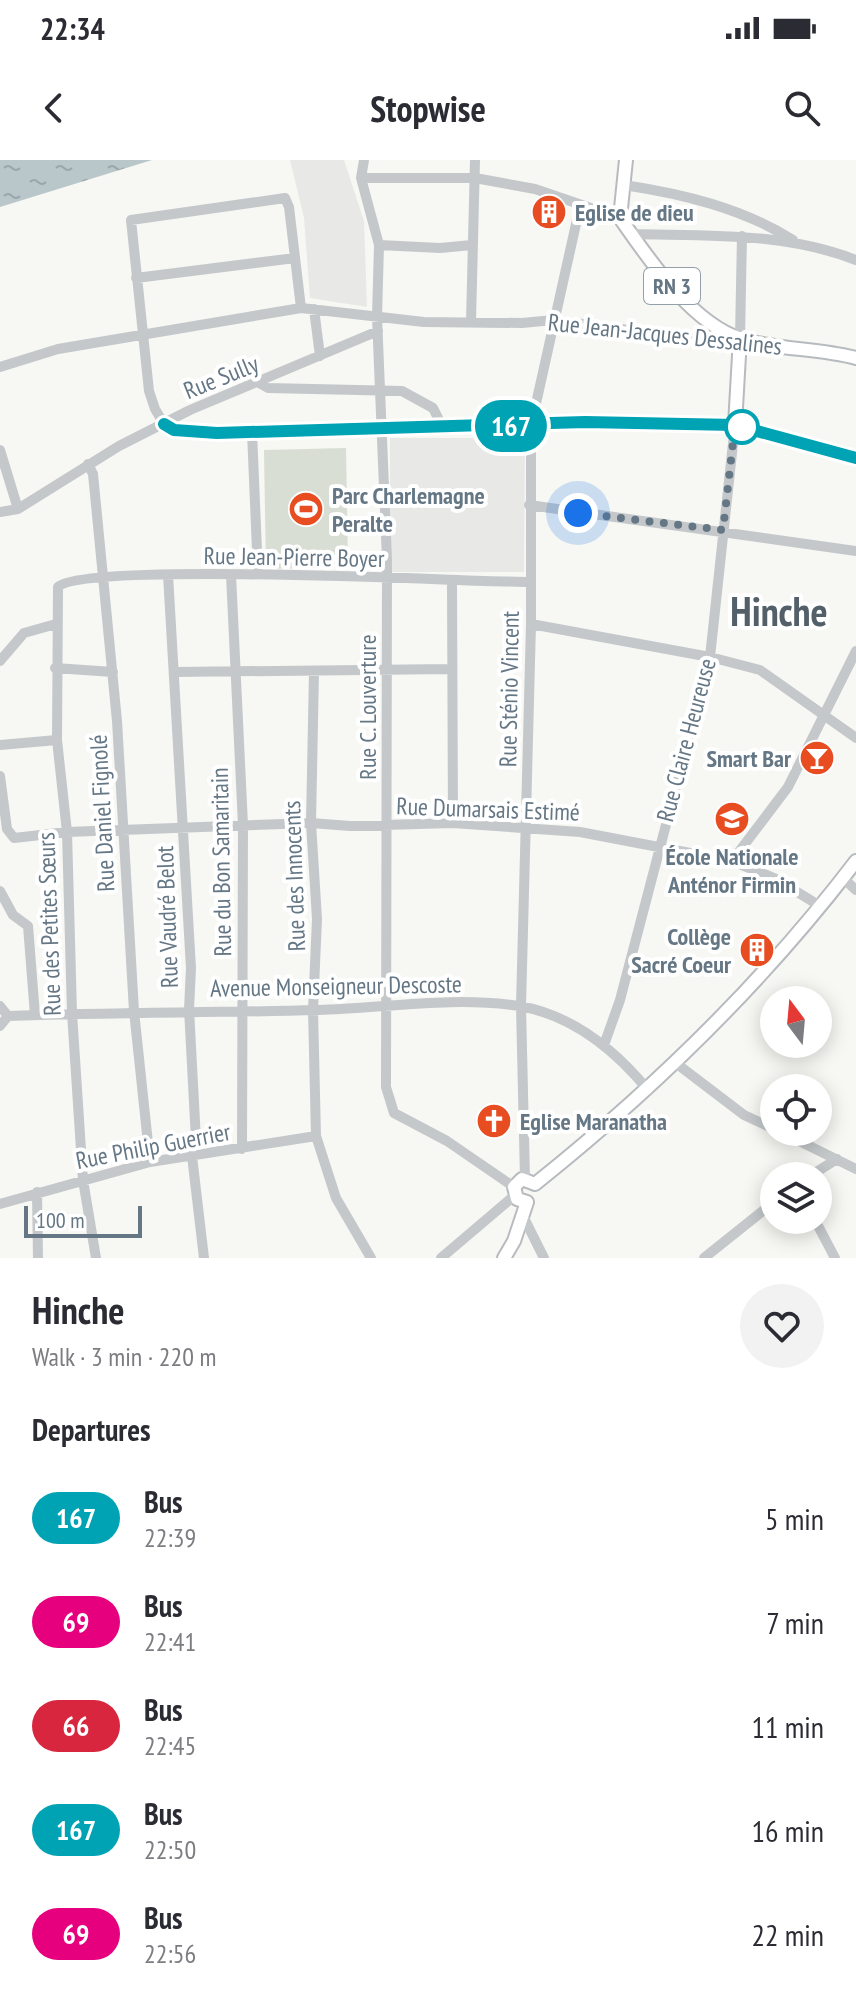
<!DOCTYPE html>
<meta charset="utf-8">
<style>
body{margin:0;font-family:"PT Sans Narrow",sans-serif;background:#f2f2f3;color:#2b2b33;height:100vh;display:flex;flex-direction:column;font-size:30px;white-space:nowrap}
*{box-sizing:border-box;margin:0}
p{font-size:26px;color:#7c7c81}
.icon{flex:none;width:44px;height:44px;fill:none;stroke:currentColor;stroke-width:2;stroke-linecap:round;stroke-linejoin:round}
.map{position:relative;height:1098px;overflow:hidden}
.panel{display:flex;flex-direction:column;background:#fff;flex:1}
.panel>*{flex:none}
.badge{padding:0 16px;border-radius:26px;font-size:28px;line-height:52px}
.needle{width:52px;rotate:344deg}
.tools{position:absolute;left:760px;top:826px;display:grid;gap:16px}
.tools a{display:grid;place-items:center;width:72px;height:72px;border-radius:50%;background:#fff;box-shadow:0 4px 20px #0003;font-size:40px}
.scale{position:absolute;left:24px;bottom:20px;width:118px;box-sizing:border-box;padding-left:8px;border:4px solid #657785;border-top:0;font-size:22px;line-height:28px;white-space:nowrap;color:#657785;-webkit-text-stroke:6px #fff;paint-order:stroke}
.you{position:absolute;width:40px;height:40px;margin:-20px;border:6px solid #fff;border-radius:50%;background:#1a73e8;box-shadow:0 0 0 12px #1a73e833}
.map>.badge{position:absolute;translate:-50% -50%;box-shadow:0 0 0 4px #fff}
h2{padding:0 32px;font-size:30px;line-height:72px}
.round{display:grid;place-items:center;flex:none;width:84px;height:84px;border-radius:42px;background:#f2f2f3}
.overview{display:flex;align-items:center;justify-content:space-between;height:136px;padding:0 32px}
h1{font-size:38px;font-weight:600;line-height:60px}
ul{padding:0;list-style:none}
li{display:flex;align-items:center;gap:24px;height:104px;padding:0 32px}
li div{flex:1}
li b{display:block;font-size:30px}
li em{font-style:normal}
li .badge{min-width:88px;font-weight:700;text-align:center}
.status{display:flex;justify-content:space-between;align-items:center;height:56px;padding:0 40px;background:#fff;direction:ltr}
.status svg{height:22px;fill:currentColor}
header{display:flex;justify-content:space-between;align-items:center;height:104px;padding:0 32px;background:#fff;font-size:36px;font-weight:600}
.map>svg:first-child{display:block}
</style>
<div class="status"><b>22:34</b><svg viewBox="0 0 49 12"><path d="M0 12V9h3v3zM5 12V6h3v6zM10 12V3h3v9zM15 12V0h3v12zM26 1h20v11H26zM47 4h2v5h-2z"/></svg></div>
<header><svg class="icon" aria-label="back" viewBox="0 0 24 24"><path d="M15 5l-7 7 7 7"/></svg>Stopwise<svg class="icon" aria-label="search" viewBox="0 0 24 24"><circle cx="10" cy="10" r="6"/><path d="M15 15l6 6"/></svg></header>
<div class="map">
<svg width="856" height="1098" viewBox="0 0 856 1098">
<defs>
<pattern id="water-ripples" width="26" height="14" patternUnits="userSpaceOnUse" patternTransform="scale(2)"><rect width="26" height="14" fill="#bac7ca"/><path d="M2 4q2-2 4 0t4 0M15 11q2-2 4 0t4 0" fill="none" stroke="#9ba6aa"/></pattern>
</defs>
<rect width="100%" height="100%" fill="#f7f7f3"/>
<!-- built -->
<path fill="#e8e8e7" d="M290 0H344L364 61 367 147 310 138 304 58Z
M390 278H525L524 412H390Z"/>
<!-- grass -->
<path fill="#d8ded4" d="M346 288 348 407 266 409 264 290Z"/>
<!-- water -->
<path fill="url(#water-ripples)" d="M0 0H152L0 47Z"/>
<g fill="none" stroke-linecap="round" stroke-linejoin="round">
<defs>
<path id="major" d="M626 0 620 58C648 98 691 163 741 179 777 190 819 188 856 198
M740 178 735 265 856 298
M535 1024C654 929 763 823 856 701
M527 1042 517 1039 514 1027 522 1019 535 1024
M504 1098 514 1081 527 1042"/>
</defs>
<!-- major casing -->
<use href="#major" stroke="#b7bbbf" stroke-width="16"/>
<!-- minor -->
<path stroke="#c4c8cb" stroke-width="10" d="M364 0 361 18 379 85 377 157 387 400 386 927 394 953 447 981 514 1027
M361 18H475L535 29 620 58
M624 25C683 34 742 48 793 80
M632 74C708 76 784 72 856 100
M379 85 440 88 472 85
M136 118 295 98
M301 148 289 47 285 38 131 60 149 231 155 249 164 264 174 270 217 273 585 262 735 265 710 497 620 840 604 885
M314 149 320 196
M471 162 475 0
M0 207 58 189 301 148 424 162 522 163 553 160 689 178H740L742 76
M259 223 268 228 402 231 433 248 441 264
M252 272 258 414
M0 290 18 349
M88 304 93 314 117 561 134 851 150 1002
M529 345 856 391
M0 352 18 349 119 286 190 250 378 171
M168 415 191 808 189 849 196 980 192 996 204 1098
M231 415 243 665 242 989
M452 423 453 663
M531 464 710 497 760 510 856 578
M0 501 24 473 56 464
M55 508 113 512
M314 511 311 663 317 759 313 850 316 976 336 1038 371 1098
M175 512 451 509
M0 585 57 580
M0 616 7 669 14 678 67 672 311 663 350 666 453 663 580 672 732 701 776 719 820 746
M732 701 788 627 856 491
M843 718 856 730
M0 731 13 755 28 766 35 855
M0 846 8 856
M0 866 8 856C112 852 215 853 318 850 384 848 454 836 519 846 573 855 615 890 648 930
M677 904 744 955 774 969
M781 972 856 1009
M810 1016 837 999
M525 1019 521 846 531 464V266L580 46
M37 1032 38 1098
M0 1044 150 1002 316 976
M524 1058 544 1098
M815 1060 835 1098
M96 1098 83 1020 72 853 67 672 57 580 58 427C83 401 468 422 531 422
M441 1098 514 1036
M704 1098 774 1042"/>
<!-- major -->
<use href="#major" stroke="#fff" stroke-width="12"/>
</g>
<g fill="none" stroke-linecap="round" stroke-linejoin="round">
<defs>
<path id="line" d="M164 264 174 270 217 273 585 262 735 265 856 298"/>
</defs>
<!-- line casing -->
<use href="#line" stroke="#fff" stroke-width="18"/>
<!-- line -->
<use href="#line" stroke="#00a3b4" stroke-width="12"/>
<!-- walk -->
<path stroke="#657785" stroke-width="8" stroke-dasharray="0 14.4" d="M578 353 723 370 735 265 742 267"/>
</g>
<!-- icons -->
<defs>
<symbol id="building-disc" viewBox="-11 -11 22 22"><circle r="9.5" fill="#e84d22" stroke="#fff"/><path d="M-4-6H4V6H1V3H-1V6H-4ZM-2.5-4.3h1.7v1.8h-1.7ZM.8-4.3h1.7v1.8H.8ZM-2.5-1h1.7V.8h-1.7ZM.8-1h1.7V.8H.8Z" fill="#fff"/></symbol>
<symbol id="stadium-disc" viewBox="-11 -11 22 22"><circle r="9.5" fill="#e84d22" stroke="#fff"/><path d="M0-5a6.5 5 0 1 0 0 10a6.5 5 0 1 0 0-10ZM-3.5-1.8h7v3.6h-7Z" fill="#fff"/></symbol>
<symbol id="bar-disc" viewBox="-11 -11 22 22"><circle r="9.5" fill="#e84d22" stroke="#fff"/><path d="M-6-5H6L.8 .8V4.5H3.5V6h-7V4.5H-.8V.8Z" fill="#fff"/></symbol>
<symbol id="school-disc" viewBox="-11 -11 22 22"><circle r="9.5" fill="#e84d22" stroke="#fff"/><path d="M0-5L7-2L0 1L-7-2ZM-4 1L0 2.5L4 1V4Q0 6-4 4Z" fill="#fff"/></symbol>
<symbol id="church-disc" viewBox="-11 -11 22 22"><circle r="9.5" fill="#e84d22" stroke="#fff"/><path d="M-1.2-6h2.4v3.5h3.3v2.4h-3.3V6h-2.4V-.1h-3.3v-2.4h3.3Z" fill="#fff"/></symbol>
</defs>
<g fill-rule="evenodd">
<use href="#building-disc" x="529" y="32" width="40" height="40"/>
<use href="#stadium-disc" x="286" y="329" width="40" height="40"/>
<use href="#bar-disc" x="797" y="578" width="40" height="40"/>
<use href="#school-disc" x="712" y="639" width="40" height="40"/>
<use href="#building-disc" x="737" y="770" width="40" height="40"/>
<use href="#church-disc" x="474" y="941" width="40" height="40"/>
</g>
<!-- markers -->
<circle fill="#fff" stroke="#00a3b4" stroke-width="4" cx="742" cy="267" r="16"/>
<g text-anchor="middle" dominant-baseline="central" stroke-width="8" stroke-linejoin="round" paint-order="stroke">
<!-- shield labels -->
<rect fill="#fff" stroke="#93a0aa" stroke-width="2" x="644" y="108" width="56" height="36" rx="6"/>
<g font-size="22" font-weight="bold" fill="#657785">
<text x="672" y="126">RN 3</text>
</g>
<!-- poi labels -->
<g font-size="24" font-weight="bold" fill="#657785" stroke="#fff" text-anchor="start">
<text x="575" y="52">Eglise de dieu</text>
<text x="332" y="335">Parc Charlemagne<tspan x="332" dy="28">Peralte</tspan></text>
<text x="791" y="598" text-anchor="end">Smart Bar</text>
<text x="732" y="696" text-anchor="middle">École Nationale<tspan x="732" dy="28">Anténor Firmin</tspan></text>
<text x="731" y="776" text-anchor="end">Collège<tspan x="731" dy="28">Sacré Coeur</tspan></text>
<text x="520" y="961">Eglise Maranatha</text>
</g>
<!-- street labels -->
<g font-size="24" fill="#657785" stroke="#fff">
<text transform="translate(665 174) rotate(6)">Rue Jean-Jacques Dessalines</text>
<text transform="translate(221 217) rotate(-22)">Rue Sully</text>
<text transform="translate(294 397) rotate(1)">Rue Jean-Pierre Boyer</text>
<text transform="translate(509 529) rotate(-89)">Rue Sténio Vincent</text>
<text transform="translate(367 547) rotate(-90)">Rue C. Louverture</text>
<text transform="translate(686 580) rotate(-75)">Rue Claire Heureuse</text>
<text transform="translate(488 649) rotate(2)">Rue Dumarsais Estimé</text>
<text transform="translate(102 653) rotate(-93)">Rue Daniel Fignolé</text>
<text transform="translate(221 702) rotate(-91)">Rue du Bon Samaritain</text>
<text transform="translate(294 716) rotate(-92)">Rue des Innocents</text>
<text transform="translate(167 757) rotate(-92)">Rue Vaudré Belot</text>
<text transform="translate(49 764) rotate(-92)">Rue des Petites Sœurs</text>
<text transform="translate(336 826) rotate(-1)">Avenue Monseigneur Descoste</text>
<text transform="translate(153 986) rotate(-11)">Rue Philip Guerrier</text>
</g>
<!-- town labels -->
<g font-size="40" font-weight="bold" fill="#53606a" stroke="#fff">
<text x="779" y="451">Hinche</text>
</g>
</g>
</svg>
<div class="tools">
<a><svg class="needle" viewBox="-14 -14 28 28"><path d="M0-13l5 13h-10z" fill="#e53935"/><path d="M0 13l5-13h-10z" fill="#7c7c81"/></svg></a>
<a><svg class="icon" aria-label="locate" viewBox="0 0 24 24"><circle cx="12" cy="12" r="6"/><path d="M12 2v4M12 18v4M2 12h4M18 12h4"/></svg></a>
<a><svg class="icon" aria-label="layers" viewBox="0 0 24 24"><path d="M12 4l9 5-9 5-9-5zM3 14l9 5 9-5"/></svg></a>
</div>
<div class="scale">100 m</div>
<div class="you" style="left:578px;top:353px"></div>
<b class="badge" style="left:511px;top:266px;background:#00a3b4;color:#fff">167</b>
</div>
<section class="panel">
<div class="overview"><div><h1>Hinche</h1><p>Walk · 3 min · 220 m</p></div><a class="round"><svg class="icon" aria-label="heart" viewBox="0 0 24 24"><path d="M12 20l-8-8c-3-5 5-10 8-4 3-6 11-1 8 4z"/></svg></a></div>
<h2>Departures</h2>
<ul>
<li><span class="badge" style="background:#00a3b4;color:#fff">167</span><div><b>Bus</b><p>22:39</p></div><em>5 min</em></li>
<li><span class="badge" style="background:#e6007e;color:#fff">69</span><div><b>Bus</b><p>22:41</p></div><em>7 min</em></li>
<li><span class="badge" style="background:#d7263d;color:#fff">66</span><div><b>Bus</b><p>22:45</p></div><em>11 min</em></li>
<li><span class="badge" style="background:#00a3b4;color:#fff">167</span><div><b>Bus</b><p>22:50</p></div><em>16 min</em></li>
<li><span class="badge" style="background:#e6007e;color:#fff">69</span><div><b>Bus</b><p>22:56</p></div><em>22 min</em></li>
</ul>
</section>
